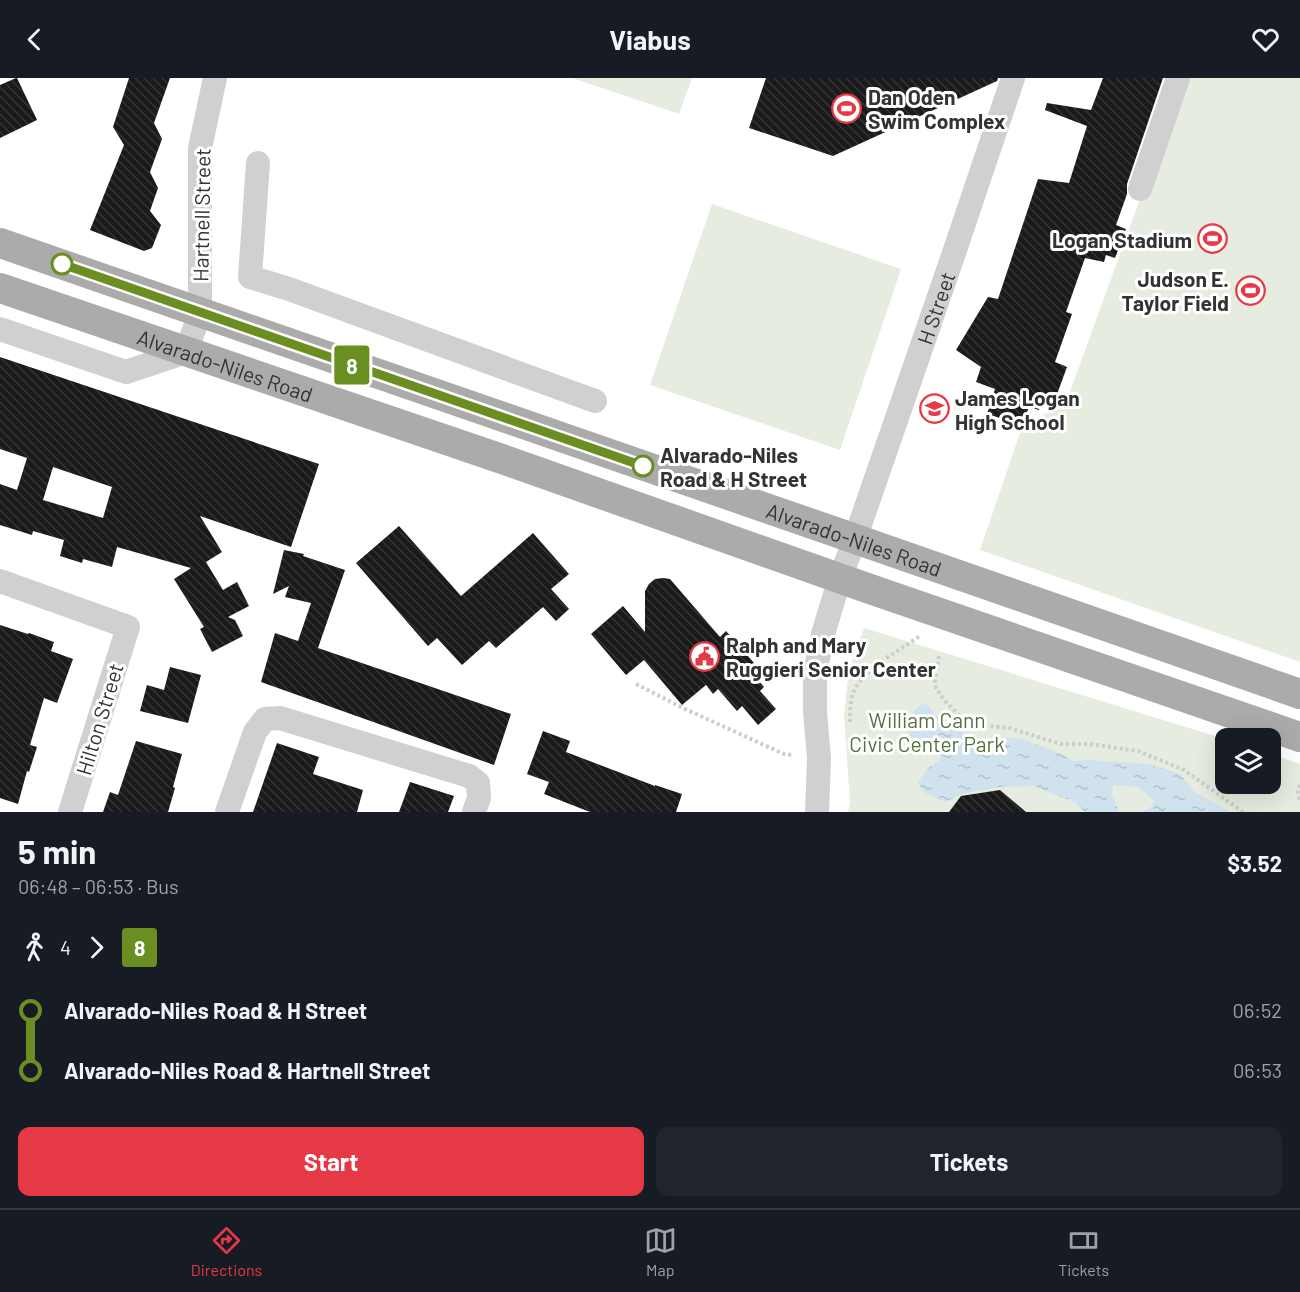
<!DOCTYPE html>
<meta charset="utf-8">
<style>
body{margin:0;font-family:Barlow,sans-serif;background:#20242c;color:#f1f3f6;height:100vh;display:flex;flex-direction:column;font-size:22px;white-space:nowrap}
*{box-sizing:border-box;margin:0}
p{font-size:20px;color:#9ea1a6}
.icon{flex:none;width:33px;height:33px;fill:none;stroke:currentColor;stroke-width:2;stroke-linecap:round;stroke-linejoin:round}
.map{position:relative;height:734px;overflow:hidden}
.details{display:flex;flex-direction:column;background:#171b24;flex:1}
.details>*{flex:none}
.badge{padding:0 12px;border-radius:4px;font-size:21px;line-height:39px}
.buttons{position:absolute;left:1215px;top:650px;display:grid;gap:12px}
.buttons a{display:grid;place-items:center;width:66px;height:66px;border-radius:12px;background:#171b24;box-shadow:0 6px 24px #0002;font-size:30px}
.map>.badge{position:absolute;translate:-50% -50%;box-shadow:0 0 0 3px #fff}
.legs{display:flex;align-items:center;gap:9px;height:66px;padding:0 18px;font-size:20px}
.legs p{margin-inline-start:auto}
.head{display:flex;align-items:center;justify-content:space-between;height:102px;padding:0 18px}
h1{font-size:33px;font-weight:700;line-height:45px}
.cta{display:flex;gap:12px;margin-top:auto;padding:12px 18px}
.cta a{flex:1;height:69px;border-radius:12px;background:#e63946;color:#fff;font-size:24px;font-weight:700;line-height:69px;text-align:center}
.cta a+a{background:#20242c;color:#f1f3f6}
ul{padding:0 18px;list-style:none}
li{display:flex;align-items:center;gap:21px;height:60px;font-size:22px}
li i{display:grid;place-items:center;width:9px;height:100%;margin:0 8px;background:currentColor}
li i::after{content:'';width:15px;height:15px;margin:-8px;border:4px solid;border-radius:50%;background:#171b24}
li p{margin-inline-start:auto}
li:first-child i{background:linear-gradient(#0000 50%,currentColor 0)}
li:last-child i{background:linear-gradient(currentColor 50%,#0000 0)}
header{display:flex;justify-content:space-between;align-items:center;height:78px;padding:0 18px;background:#171b24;font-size:27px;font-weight:700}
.tab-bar{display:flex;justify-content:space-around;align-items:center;height:84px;border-top:2px solid #363941;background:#171b24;font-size:16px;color:#9ea1a6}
.tab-bar a{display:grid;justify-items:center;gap:3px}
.tab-bar .current{color:#e63946}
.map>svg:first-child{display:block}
</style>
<header><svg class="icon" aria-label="back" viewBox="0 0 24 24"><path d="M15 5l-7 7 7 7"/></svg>Viabus<svg class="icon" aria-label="heart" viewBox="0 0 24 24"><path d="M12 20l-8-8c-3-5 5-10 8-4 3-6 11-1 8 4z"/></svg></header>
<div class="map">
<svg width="1300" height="734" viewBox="0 0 1300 734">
<defs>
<pattern id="water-ripples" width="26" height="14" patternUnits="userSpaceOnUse" patternTransform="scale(1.5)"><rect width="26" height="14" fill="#cfe2ee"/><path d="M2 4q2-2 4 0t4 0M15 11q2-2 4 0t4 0" fill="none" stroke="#b2c2cd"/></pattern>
<pattern id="building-back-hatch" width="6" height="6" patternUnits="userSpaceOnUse" patternTransform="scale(1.5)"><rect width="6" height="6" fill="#1a1a1a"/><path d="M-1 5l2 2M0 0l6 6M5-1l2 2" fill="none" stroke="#333"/></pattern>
</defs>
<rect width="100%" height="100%" fill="#fff"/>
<!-- green -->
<path fill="#e6ecdf" d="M572 0H692L679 36Z
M1184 0H1300V584L980 472 1021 352 1067 322Z
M712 126 901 191 840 372 650 307Z
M864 550 1225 661 1226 705H1270L1271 676 1300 686V734H848L850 725 844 637 849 592Z"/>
<!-- water -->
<path fill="url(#water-ripples)" d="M923 626C930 627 932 631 934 637L974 661 1020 660 1061 676 1073 683 1088 682 1149 686 1180 696 1195 714 1230 734H1142L1150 730 1155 723 1138 709 1113 707 1112 717 1119 734H1085L1076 725 1034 708 1000 709 961 716 947 724C935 720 923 717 918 704L928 690 940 682 941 678 940 675C927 668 900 660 910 640 913 634 917 629 923 626Z"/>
<!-- building -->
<path fill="url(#building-back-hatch)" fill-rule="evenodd" d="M16 0H17L37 42 0 60V7Z
M129 0H170L154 45 162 61 150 94 158 110 150 133 161 147 152 170 144 173 90 152 124 67 113 49Z
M766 0H998L997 3 833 78 749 50Z
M1103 0H1163L1127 106V116L1116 147 1126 151 1115 180 1106 177 1104 184 1085 180 1066 234 1072 236 1055 284 1067 289 1056 319 1044 316 1039 332 1029 329 1022 347 987 336 995 311 976 304 981 289 956 272 988 219 998 221 1038 101 1069 105 1087 48 1045 32 1047 25 1091 32Z
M0 279 319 386 291 469 200 438 222 474 206 484 223 512 237 504 249 528 228 539 235 542 243 558 212 574 200 551 204 549 174 501 191 490 117 469 112 489 83 481 82 485 60 478 64 462 33 453 32 457 0 447V406L17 412 27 380 0 371ZM53 389 112 409 103 440 43 422Z
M399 448 461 518 533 455 569 496 551 511 569 531 556 543 543 529 496 570 489 563 462 587 437 560 428 568 356 485Z
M284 472 304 476 303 478 345 492 318 570 511 636 494 687 261 604 275 555 298 563 311 525 285 519 289 508 273 516Z
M663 500 670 501 720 559 726 553 754 585 748 590 764 609 760 613 776 631 758 647 742 628 737 633 718 611 713 616 706 607 682 627 644 582 626 597 591 556 623 528 645 554V513L649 506 655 501Z
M0 547 28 556 29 555 54 564 51 573 73 581 57 625 44 620 30 667 37 669 29 694 27 693 18 726 0 720Z
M170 589 201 597 188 645 140 633 147 607 164 612Z
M543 653 570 663 566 674 655 708V707L682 716 676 734H590L544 716 549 704 527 696Z
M136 663 182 676 173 709 175 710 168 734H103L110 714 118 717Z
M277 665 319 679 313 696 363 712 357 734H253Z
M410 704 454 718 448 734H399Z
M1000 712 1026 734H949L961 718Z"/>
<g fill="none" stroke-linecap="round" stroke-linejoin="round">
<!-- path -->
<path stroke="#cdcdcd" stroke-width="4" stroke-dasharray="3 3" stroke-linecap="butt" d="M939 578 935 602 936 610 945 623 960 638 979 647 1009 650 1061 666H1090L1138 673 1184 692 1243 734
M636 606 685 631 784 676 792 677
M850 644C850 635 850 624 853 616 861 591 900 573 921 557
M1300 707 1298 713 1300 724"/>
<!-- minor -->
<g stroke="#d0d0d0" stroke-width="24">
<path d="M258 85 250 199 289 211 595 323"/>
<path d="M1140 111 1178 0"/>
<path d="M0 251 126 294 186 274 200 235V70L215 0"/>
<path d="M0 503 128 549 70 734"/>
<path d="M227 734 255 654 265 641 280 640 469 698 478 705 479 720 474 734"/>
<path id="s1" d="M817 734 819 680 815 634V595L823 556 840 500 855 461 954 175 1013 0"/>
</g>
<!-- major -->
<g stroke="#ababab" stroke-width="30">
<path id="s2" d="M0 165 821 449 1300 616"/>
<path id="s3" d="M0 210 502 381 870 511 1300 659"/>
</g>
</g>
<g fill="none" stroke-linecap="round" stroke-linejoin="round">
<defs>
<path id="line-1" d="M62 186 643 388"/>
</defs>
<!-- line-1 casing -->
<use href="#line-1" stroke="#fff" stroke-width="14"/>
<!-- line-1 -->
<use href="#line-1" stroke="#6b8e23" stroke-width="9"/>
</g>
<!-- icons -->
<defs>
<symbol id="stadium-ring" viewBox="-11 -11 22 22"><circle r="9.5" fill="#fff" stroke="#e63946" stroke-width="1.5"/><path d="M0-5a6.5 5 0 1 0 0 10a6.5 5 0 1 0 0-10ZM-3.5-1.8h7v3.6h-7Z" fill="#e63946"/></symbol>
<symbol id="school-ring" viewBox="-11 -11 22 22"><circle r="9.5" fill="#fff" stroke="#e63946" stroke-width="1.5"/><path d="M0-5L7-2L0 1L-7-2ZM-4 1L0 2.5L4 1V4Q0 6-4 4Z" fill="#e63946"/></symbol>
<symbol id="civic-ring" viewBox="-11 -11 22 22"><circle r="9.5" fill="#fff" stroke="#e63946" stroke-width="1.5"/><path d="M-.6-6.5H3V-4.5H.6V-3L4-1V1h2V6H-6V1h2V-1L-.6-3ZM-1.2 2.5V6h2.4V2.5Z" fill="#e63946"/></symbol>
</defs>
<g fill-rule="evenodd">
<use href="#stadium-ring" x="830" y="14" width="33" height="33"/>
<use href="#stadium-ring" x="1196" y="144" width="33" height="33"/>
<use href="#stadium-ring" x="1234" y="196" width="33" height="33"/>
<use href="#school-ring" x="918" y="314" width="33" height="33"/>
<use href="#civic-ring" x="688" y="562" width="33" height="33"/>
</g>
<!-- markers -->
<g fill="#fff" stroke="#6b8e23" stroke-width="3">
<circle cx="62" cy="186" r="10"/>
<circle cx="643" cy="388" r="10"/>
</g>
<g text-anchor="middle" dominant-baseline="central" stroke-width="6" stroke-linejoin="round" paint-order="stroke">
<!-- poi labels -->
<g font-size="21" font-weight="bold" fill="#333" stroke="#fff" text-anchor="start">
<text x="868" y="18">Dan Oden<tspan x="868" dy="24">Swim Complex</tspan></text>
<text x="1192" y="161" text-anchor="end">Logan Stadium</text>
<text x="1229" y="200" text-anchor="end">Judson E.<tspan x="1229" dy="24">Taylor Field</tspan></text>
<text x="955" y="319">James Logan<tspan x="955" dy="24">High School</tspan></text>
<text x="726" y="566">Ralph and Mary<tspan x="726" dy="24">Ruggieri Senior Center</tspan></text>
</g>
<!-- street labels -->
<g font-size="21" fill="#333" stroke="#fff">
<text transform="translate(201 137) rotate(-89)">Hartnell Street</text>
<text stroke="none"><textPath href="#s1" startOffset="524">H Street</textPath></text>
<text stroke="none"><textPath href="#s3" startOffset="238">Alvarado-Niles Road</textPath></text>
<text stroke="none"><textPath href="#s2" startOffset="904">Alvarado-Niles Road</textPath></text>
<text transform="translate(99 641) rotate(-73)">Hilton Street</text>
</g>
<!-- stop labels -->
<g font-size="21" font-weight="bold" fill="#333" stroke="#fff" text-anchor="start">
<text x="660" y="376">Alvarado-Niles<tspan x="660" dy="24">Road &amp; H Street</tspan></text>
</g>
<!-- park labels -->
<g font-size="21" fill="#56703f" stroke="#fff">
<text x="927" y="641">William Cann<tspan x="927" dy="24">Civic Center Park</tspan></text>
</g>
</g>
</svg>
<div class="buttons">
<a><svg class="icon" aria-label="layers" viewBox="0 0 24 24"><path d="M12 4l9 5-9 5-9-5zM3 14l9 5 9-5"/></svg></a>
</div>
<b class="badge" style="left:352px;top:287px;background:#6b8e23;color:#fff">8</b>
</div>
<section class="details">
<div class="head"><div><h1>5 min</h1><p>06:48 – 06:53 · Bus</p></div><b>$3.52</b></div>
<div class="legs"><svg class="icon" aria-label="walk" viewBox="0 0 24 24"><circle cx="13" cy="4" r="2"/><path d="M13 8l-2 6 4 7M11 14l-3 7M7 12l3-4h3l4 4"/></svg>4<svg class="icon" aria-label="forward" viewBox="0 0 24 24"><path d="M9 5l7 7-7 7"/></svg><b class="badge" style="background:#6b8e23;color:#fff">8</b></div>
<ul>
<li><i style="color:#6b8e23"></i><b>Alvarado-Niles Road &amp; H Street</b><p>06:52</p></li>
<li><i style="color:#6b8e23"></i><b>Alvarado-Niles Road &amp; Hartnell Street</b><p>06:53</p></li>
</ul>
<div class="cta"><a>Start</a><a>Tickets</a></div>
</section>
<nav class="tab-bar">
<a class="current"><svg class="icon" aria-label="directions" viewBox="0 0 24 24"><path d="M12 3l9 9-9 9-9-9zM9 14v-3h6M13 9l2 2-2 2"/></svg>Directions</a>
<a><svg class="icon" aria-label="map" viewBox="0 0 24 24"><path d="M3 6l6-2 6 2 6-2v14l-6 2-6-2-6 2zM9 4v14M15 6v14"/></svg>Map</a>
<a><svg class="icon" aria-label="tickets" viewBox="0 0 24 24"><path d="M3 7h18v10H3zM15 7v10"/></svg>Tickets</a>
</nav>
